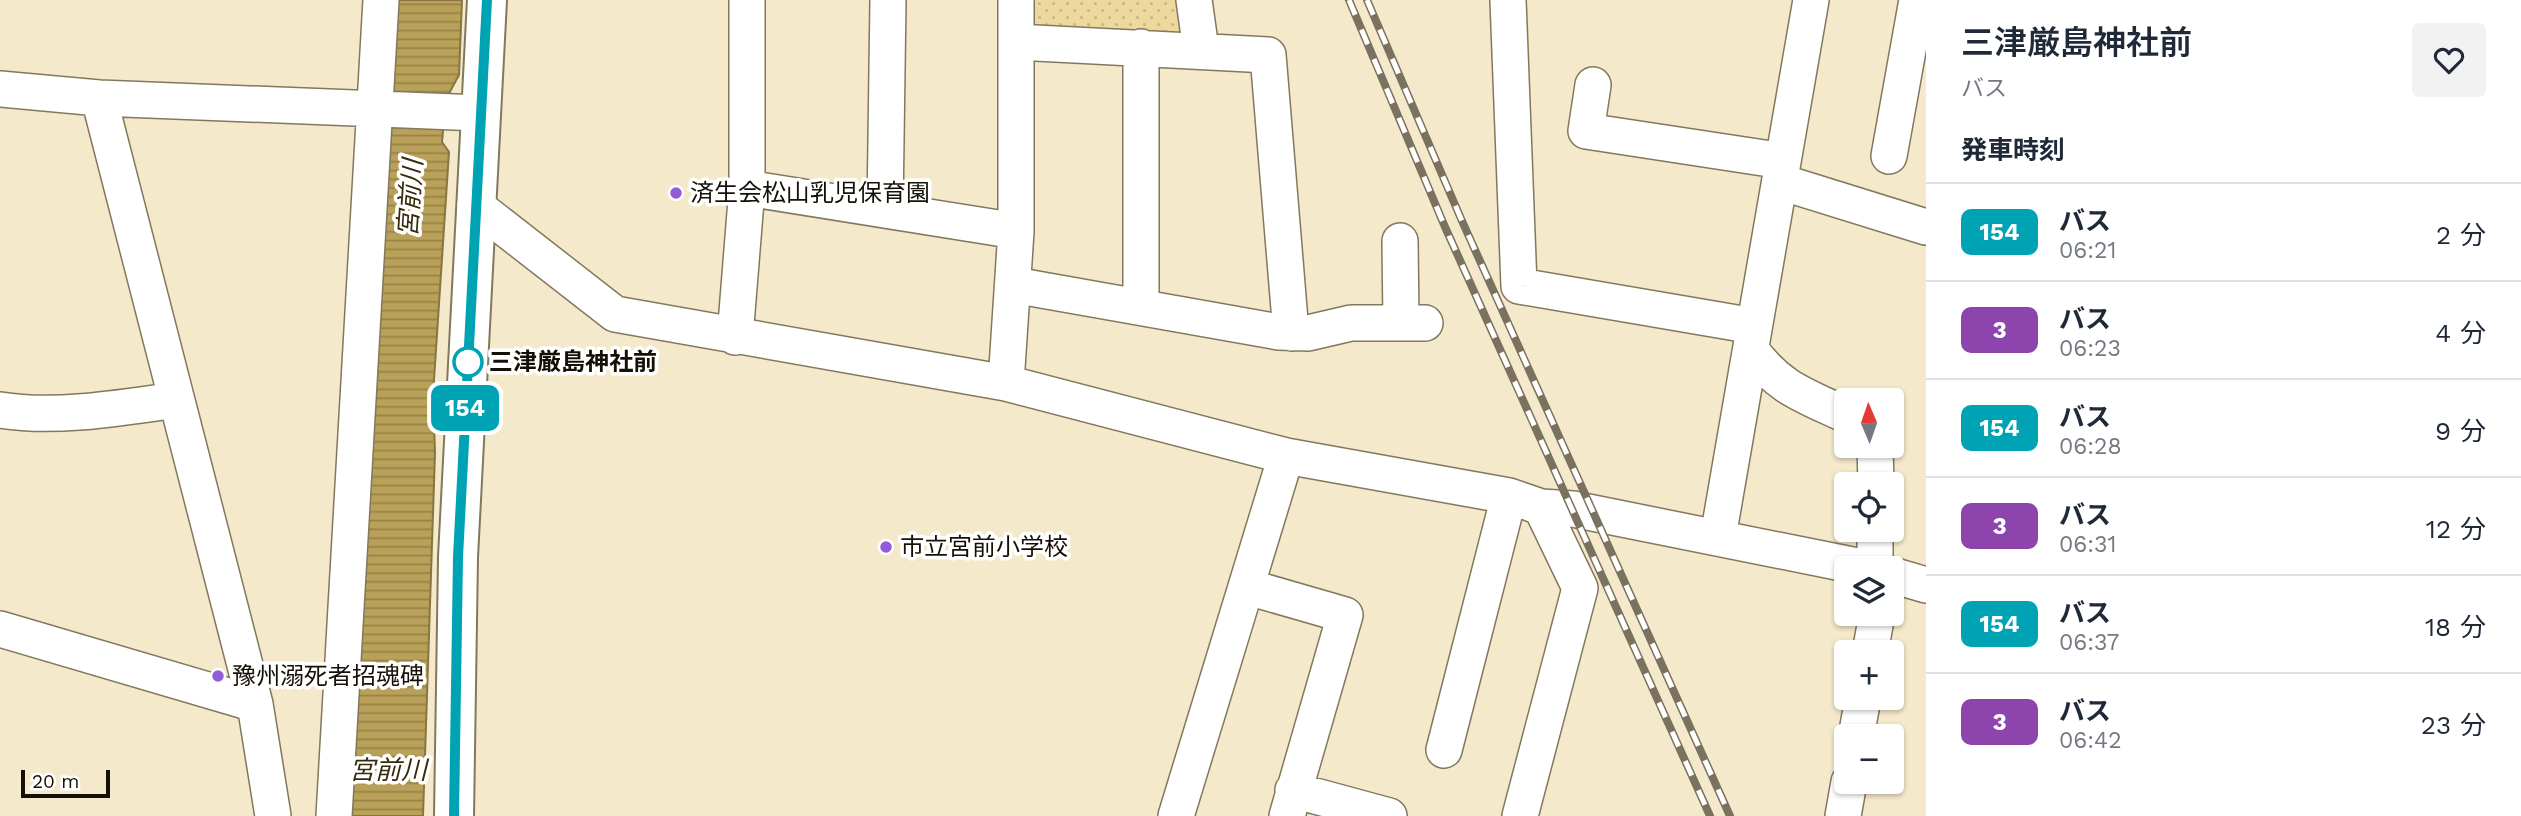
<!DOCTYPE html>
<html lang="ja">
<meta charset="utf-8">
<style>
body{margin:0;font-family:"Work Sans","Noto Sans JP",sans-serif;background:#f2f2f3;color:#1f2937;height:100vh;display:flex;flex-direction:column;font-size:26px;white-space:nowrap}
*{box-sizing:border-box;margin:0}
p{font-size:23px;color:#747a83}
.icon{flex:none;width:38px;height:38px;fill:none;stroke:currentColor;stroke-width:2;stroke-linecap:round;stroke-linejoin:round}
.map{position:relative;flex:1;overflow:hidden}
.drawer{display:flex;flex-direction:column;background:#fff;width:595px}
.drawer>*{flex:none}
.badge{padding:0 14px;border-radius:10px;font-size:24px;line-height:46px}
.needle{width:46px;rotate:358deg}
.tools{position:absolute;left:1834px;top:388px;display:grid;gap:14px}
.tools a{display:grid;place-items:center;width:70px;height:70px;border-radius:7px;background:#fff;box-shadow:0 2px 5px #0004;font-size:35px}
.scale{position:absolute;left:21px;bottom:18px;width:89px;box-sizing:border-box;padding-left:7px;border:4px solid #141006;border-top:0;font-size:19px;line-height:24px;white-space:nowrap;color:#141006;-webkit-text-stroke:5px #fff;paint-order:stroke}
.map>.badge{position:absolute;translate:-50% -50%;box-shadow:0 0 0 4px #fff}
h2{padding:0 35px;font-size:26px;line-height:63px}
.round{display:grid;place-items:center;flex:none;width:74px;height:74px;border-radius:7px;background:#f2f2f3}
.head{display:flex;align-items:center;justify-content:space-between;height:119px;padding:0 35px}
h1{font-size:33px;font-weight:600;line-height:52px}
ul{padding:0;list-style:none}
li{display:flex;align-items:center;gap:21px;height:98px;padding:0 35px;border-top:2px solid #e0e1e3}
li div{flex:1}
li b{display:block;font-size:26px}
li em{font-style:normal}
li .badge{min-width:77px;font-weight:700;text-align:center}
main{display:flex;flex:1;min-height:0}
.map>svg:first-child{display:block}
</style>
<main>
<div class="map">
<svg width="1926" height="816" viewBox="0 0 1926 816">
<defs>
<pattern id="park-dots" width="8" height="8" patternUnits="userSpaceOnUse" patternTransform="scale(1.75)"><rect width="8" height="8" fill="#edd89d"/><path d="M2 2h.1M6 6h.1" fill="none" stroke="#cab886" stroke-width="1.8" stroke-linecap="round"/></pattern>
<pattern id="water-rules" width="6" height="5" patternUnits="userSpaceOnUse" patternTransform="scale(1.75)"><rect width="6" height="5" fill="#baa159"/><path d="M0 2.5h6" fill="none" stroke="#968248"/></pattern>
</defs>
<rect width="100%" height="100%" fill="#f4e9ca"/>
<!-- park -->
<path fill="url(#park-dots)" d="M1023 0H1185L1191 41 1022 33Z"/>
<!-- water -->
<path fill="url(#water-rules)" stroke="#887640" stroke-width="2" d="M398 0H462L459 75 446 99 442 142 449 152 433 395 435 453 423 816H348Z"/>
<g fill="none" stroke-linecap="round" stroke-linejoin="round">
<defs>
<path id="minor" d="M1194 0 1201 50
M1508 0 1519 286 1754 326
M1016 42 1268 55 1291 333
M1593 85 1586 131 1783 161
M0 89 99 98 480 113
M99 98 255 704 273 816
M1889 156 1917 0
M1781 182 1926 227
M747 188 1016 231
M475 205 615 314 1006 383 1286 456 1509 496 1541 507 1573 509 1872 569
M885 209 888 0
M1400 241 1401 322
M1014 285 1279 332 1308 333 1351 323H1425
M1141 307V47
M735 337 747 188V0
M1751 350C1780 389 1804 395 1846 415
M1006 383 1016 231V0
M0 410C54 419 121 408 175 400
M1875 446 1876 485
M1718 537 1811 0
M1875 569V530
M1892 575 1926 585
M1248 587 1345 615 1287 816
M0 629 255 704
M1870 653 1877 614
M1856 737 1863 698
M1444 750 1509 496
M1293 790 1389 816
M334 816 381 0
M1176 816 1286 456
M1520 816 1580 588 1541 507
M1843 816 1849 782"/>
<path id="highway" d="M454 816 458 557 487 0"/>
</defs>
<!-- minor casing -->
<use href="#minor" stroke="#82785c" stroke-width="38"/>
<!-- highway casing -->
<use href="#highway" stroke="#82785c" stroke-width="42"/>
<!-- minor -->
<use href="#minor" stroke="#fff" stroke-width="35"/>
<!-- highway -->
<use href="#highway" stroke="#fff" stroke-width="38"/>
<defs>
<path id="rail" d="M1349 0 1445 227 1710 816
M1367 0 1462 221 1730 816"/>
</defs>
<!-- rail casing -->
<use href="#rail" stroke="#7a725f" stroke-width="8"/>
<!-- rail -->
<use href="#rail" stroke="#fff" stroke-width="5" stroke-dasharray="16" stroke-linecap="butt"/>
</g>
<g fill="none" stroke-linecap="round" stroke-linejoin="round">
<defs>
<path id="line" d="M454 816 458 557 487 0"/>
</defs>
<!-- line casing -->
<use href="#line" stroke="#fff" stroke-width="16"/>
<!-- line -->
<use href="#line" stroke="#00a3b4" stroke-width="10"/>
</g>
<!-- markers -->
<g fill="#915dd6" stroke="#fff" stroke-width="2.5">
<circle cx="676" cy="193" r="7"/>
<circle cx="886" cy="547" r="7"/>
<circle cx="218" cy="676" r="7"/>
</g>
<circle fill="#fff" stroke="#00a3b4" stroke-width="3.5" cx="468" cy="362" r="14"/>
<g text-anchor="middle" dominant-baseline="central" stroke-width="7" stroke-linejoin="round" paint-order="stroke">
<!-- poi labels -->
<g font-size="24" fill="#141006" stroke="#fff" text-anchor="start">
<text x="690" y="193">済生会松山乳児保育園</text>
<text x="900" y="547">市立宮前小学校</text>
<text x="232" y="676">豫州溺死者招魂碑</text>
</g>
<!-- stop labels -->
<g font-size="24" font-weight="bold" fill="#141006" stroke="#fff" text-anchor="start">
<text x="489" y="362">三津厳島神社前</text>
</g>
<!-- water labels -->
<g font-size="26" font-style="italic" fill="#362b0a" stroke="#fff">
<text transform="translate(410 198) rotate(-86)">宮前川</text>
<text x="388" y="770">宮前川</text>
</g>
</g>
</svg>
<div class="tools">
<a><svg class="needle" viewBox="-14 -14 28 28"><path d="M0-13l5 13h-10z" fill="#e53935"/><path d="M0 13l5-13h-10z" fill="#747a83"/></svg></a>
<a><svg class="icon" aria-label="locate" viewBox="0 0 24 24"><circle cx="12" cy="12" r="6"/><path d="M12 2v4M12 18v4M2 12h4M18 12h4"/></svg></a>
<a><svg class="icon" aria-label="layers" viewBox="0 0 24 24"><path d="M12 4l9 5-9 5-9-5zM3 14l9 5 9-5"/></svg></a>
<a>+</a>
<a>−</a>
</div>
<div class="scale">20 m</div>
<b class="badge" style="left:465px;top:408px;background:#00a3b4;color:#fff">154</b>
</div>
<section class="drawer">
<div class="head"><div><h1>三津厳島神社前</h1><p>バス</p></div><a class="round"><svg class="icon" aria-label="heart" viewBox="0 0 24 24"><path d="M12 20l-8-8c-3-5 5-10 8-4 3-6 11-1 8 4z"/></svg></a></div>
<h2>発車時刻</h2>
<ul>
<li><span class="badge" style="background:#00a3b4;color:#fff">154</span><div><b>バス</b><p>06:21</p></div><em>2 分</em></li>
<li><span class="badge" style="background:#8e44ad;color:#fff">3</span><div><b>バス</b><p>06:23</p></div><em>4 分</em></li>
<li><span class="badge" style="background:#00a3b4;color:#fff">154</span><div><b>バス</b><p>06:28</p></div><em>9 分</em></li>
<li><span class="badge" style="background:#8e44ad;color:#fff">3</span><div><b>バス</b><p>06:31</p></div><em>12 分</em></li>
<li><span class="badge" style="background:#00a3b4;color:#fff">154</span><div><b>バス</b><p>06:37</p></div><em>18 分</em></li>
<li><span class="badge" style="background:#8e44ad;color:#fff">3</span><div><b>バス</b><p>06:42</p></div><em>23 分</em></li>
</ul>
</section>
</main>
